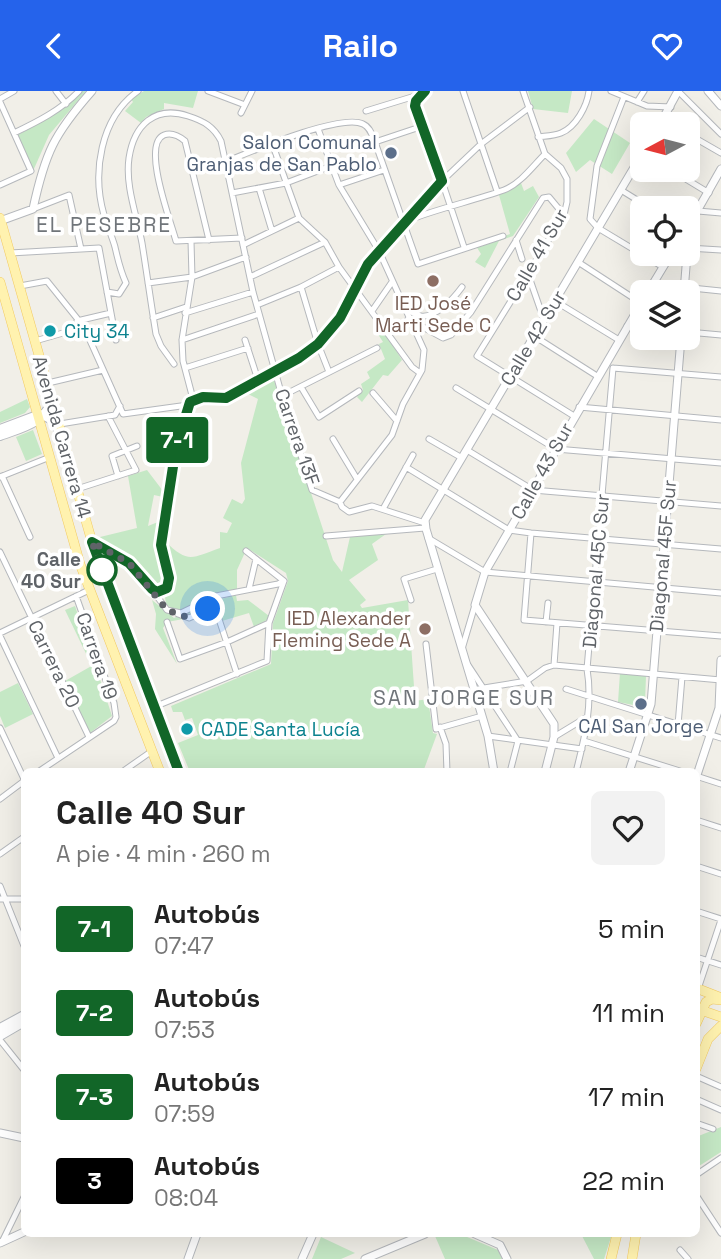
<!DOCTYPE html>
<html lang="es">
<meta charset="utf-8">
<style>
body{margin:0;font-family:"Space Grotesk",sans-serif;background:#f2f2f2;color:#222;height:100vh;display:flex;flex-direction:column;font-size:26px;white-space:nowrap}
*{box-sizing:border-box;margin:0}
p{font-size:23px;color:#767676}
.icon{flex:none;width:38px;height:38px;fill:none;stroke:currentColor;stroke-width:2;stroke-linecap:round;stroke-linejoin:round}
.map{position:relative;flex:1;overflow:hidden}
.panel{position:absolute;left:21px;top:677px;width:679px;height:469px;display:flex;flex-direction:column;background:#fff;border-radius:10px;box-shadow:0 7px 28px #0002}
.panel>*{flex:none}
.badge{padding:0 14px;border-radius:5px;font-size:24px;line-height:46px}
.needle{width:46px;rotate:263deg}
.buttons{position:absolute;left:630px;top:21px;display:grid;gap:14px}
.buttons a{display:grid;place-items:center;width:70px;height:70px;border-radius:10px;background:#fff;box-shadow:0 7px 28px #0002;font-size:35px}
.you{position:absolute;width:35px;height:35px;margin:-18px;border:5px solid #fff;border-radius:50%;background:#1a73e8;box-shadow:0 0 0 10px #1a73e833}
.map>.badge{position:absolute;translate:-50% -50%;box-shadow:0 0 0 4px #fff}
.round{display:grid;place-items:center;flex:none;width:74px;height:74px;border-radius:10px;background:#f2f2f2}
.head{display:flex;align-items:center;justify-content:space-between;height:119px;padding:0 35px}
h1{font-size:33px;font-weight:800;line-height:52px}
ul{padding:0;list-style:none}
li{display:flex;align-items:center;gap:21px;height:84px;padding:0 35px}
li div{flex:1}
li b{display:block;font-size:26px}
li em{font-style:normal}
li .badge{min-width:77px;font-weight:700;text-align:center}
header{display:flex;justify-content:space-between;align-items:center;height:91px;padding:0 35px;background:#2563eb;color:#fff;font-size:32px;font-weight:800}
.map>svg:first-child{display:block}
</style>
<header><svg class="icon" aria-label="back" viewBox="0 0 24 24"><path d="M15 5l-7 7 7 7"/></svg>Railo<svg class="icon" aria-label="heart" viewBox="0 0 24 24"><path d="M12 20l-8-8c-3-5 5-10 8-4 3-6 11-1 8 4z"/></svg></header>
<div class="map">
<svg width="721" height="1168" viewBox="0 0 721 1168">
<rect width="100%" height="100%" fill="#f1efe8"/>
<!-- green -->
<path fill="#c5e8c5" d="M81 0H86L49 44 33 80 18 44 52 24Z
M144 0H198L193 17 164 12V18L146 26 141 32 125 20 133 11 131 8Z
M528 0H572L568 22 533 18Z
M594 28 630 52 612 83 590 69 576 81 566 62Z
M521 92 524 100 533 95 539 106 513 145 499 150 485 177 475 171 481 163 476 155 510 143 499 104Z
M381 235 402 269 388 285 383 284 362 311 357 306 363 299 361 293 370 287 367 281 385 268 379 253 383 251 376 240Z
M273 286 333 469 342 481 350 446 386 443 372 453 378 469 349 489 366 509 360 514 362 517 408 509 415 610 428 608 433 642 437 643 423 681H190L178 652 198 644 192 627 185 629 182 621H173L171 615 271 573 273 532 288 490 286 482 247 457 237 479V498C228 500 217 501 208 505 194 511 181 527 166 513L165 506C184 487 164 474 165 450 188 473 192 467 220 457V441L227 442 232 432 223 427 232 408 242 413 245 408 241 372 258 308 244 301Z
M27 308 30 316 25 322 0 332V321Z
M33 339 42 363 26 370 16 346Z
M147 379 163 400V406L154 404 148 435 158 431 155 453 164 491 160 496 155 494 133 468 96 447 137 437 128 385Z
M236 504 237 510 248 509 269 525 267 529 254 536 249 522 222 530 215 513 189 527 167 531 163 537 177 573 155 538 156 523 152 509 174 527 202 513Z
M75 515 94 570 91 573 65 519Z
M95 573 112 625 90 642 65 590Z
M620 582 646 585 645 612H639L638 615 618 611Z
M18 592 33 623 5 637 0 625V601Z
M721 1036V1061L699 1075 697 1072 696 1046Z
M440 1143H460L498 1159 502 1168H445L435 1145Z
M581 1143H612L604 1168H594Z
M321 1146 355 1162 341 1168H312Z"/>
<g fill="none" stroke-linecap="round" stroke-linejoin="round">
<defs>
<path id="minor" d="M56 0 66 13
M208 0 245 14
M463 0 497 100
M523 0 545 63 561 77 567 88V111L564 124 477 265 574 325
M611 0 647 15 671 16
M678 0 721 43
M624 6 597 75 590 128 598 137 663 176
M0 8 14 0
M0 11 31 80 0 94
M637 11 644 0
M366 20 415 5 419 7
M241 22 252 0
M663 29 671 33
M318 38 339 94 379 160 424 259 422 279 403 313 392 344 340 411
M14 42C37 31 61 19 79 0
M688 43 721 62
M538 46C545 45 554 45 561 42 576 36 587 15 589 0
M375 51 423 35
M272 52 299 127 325 151 339 176 412 276 420 282
M225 71C250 61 341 22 363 33 370 36 372 44 375 51L418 173 503 145
M671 79 709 102
M339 94 384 79
M259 97 272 140
M621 99 650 117
M232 102 286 92 331 75
M33 118 69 104 81 158
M698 120 721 122
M409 129C440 117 473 110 504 99 520 93 533 75 545 63
M209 149 185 50C179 45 172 41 164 44 141 53 171 131 176 150L242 147
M516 149 522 168
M191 150 192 186 182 249 183 270 193 308
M243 154 299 127
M464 156 442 90 481 53 530 16
M688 157 721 159
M10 162 99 157 116 249
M578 171 641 212
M528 183 544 229
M250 186 325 151
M148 192 192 186 246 166
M653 193 721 200
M20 195 47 190 84 236 123 323 188 314
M301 196 318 253 329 281
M107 201 119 203 126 192C120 179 118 169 115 156 112 145 107 135 104 124 92 82 100 27 138 0
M555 210 619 249
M257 214 301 196 339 176
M405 218C410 220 416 224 421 225 436 227 454 207 462 196
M372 220 392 191
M185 222 253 201
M153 227 186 216
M408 228 443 247 451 244 471 221 543 107 549 106 564 124
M77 230 111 222
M627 235 642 236
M688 241 721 244
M534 245 597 285
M182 249 259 223
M245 249 258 289
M35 250 84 236
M174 273 161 255 156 243C151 213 147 183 142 152 137 125 125 95 129 67 134 34 155 14 188 25 204 30 214 36 221 50L253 201 282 305 312 399 340 411 342 416 349 421 372 415 425 432
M185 277 248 257
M613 277 721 286
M48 292 103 279
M301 296 319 326 359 300
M456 297 556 358 721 372
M373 302 397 330
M282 305 377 257
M579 316 721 329
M60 333 115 324 120 315
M333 348 357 388
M429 348 462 367
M467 359 533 399 721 415
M406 376 509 439 531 442 721 458
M2 385 30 446
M118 385 112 365 137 355
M0 386 50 366
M77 398 136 379 108 325
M383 418 413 364
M531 442 524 529 721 545
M326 445 425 437
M428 447 485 481 721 502
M246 460 284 490
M0 461 89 646
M249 498 256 468
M153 500 167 519 181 522 216 505 278 493 284 490
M411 509 404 488 437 478
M178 523 189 527 211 517 216 519 237 583
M167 531 180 568 227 551 269 532
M546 531 548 512
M0 542 89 499
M0 545 58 667
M426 553 436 638 482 625
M462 558 475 514
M468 574 518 650 510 681
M554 574 557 532
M484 597 527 590 545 577 554 574 721 589
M566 598 721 647
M154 616 267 570 269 532 284 490
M678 634 682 586
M440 636 446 653 447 681
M0 637 24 688
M488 645 582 658
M554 646 587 626
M584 650 683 681
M38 681 114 630 116 626 114 612 76 505
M122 681 152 660
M576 681C585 646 593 613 587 578L613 277
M696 685 721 693
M0 708 24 690
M696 729 721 737
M0 763 24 746
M696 775 721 783
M0 795 24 855
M0 808H24
M696 820 721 828
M696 866 721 874
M698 898 721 829
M0 949 24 979
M696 985 721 996
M696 1008 721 1019
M696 1032 713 1038
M696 1084 721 1067
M696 1104 721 1142
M2 1151 24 1106
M680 1159 688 1168"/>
<path id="tertiary" d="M708 0 721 15
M660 33 678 0
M0 130 33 118C45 62 54 43 92 0
M688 136 721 78
M648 201 671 163
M684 201 687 163
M92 451 129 472 152 498 157 501 167 497 169 487 161 454 176 356 190 311 203 306 226 307 299 267 318 253 340 227 368 173 442 90 416 15V10L425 0
M494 681 488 645 426 438 425 429 642 63
M545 681 554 646V633L475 514 485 481 642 211
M629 681 651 613 681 247
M696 687 719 617 721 569
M0 1042 24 1047
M475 1143 500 1154 507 1168
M0 1152 24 1141
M188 1168 197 1143
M302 1168 313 1143
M365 1168 425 1143"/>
<path id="secondary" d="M0 338 40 323 52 329 58 339
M0 345C24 336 42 334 53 308
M0 937 24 924
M0 945 24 931"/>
<path id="primary" d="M0 127 92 451 178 681
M0 191 80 473 160 681
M696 897 719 906
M698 918 721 926
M696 933 706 911 712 908 721 909
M696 978 708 948 721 935
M611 1168 617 1143
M632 1168 636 1143"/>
</defs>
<!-- minor casing -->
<use href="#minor" stroke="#b5b8bc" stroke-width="7"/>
<!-- tertiary casing -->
<use href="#tertiary" stroke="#b5b8bc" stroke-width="9"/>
<!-- secondary casing -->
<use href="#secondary" stroke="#b6babf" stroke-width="10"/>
<!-- primary casing -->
<use href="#primary" stroke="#f2c960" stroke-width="10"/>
<!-- minor -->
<use href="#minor" stroke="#fff" stroke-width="5"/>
<!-- tertiary -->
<use href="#tertiary" stroke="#fff" stroke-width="7"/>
<!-- secondary -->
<use href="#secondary" stroke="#fff" stroke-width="8"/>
<!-- primary -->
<use href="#primary" stroke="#fff2af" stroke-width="9"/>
</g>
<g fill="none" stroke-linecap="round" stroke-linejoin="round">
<defs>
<path id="line" d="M179 681 92 451 129 472 152 498 157 501 167 497 169 487 161 454 176 356 190 311 203 306 226 307 299 267 318 253 340 227 368 173 442 90 415 15 416 10 425 0"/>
</defs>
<!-- line casing -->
<use href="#line" stroke="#fff" stroke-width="16"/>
<!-- line -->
<use href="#line" stroke="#126628" stroke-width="10"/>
<!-- walk -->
<path stroke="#5f6368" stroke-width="7" stroke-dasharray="0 12.6" d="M102 479 104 485 92 451 129 472 167 519 189 527 208 518"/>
</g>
<!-- markers -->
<g fill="#5c6f8a" stroke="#fff" stroke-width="2.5">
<circle cx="391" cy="62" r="7"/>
<circle cx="641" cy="613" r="7"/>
</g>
<g fill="#8d6e63" stroke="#fff" stroke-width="2.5">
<circle cx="433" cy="190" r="7"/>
<circle cx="425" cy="538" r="7"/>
</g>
<g fill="#0f9aa8" stroke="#fff" stroke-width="2.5">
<circle cx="50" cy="240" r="7"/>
<circle cx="187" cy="638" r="7"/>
</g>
<circle fill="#fff" stroke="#126628" stroke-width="3.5" cx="102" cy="479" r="14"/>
<g text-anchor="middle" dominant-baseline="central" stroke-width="7" stroke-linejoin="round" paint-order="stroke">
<!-- service labels -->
<g font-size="19" fill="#4e5e75" stroke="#fff" text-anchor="end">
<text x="377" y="51">Salon Comunal<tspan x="377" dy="22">Granjas de San Pablo</tspan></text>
<text x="641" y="635" text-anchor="middle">CAI San Jorge</text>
</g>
<!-- street labels -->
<g font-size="19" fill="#5f6368" stroke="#fff">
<text transform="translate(537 164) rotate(-60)">Calle 41 Sur</text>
<text transform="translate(533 247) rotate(-59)">Calle 42 Sur</text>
<text transform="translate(62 346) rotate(74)">Avenida Carrera 14</text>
<text transform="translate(297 346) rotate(71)">Carrera 13F</text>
<text transform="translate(542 380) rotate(-61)">Calle 43 Sur</text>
<text transform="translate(663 465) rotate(-85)">Diagonal 45F Sur</text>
<text transform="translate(596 480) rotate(-85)">Diagonal 45C Sur</text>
<text transform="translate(97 565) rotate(71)">Carrera 19</text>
<text transform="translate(54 573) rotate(64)">Carrera 20</text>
</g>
<!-- education labels -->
<g font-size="19" fill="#785e54" stroke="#fff">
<text x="433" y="212">IED José<tspan x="433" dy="22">Marti Sede C</tspan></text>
<text x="411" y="527" text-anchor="end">IED Alexander<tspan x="411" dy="22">Fleming Sede A</tspan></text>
</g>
<!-- culture labels -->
<g font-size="19" fill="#0d838f" stroke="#fff" text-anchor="start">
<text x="64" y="240">City 34</text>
<text x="201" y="638">CADE Santa Lucía</text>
</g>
<!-- stop labels -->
<g font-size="19" font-weight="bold" fill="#5f6368" stroke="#fff" text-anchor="end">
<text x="81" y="468">Calle<tspan x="81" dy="22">40 Sur</tspan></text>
</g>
<!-- neighbourhood labels -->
<g font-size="21" letter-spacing="2" fill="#70757a" stroke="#fff">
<text x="104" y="133">EL PESEBRE</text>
<text x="464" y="606">SAN JORGE SUR</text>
</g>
</g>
</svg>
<div class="buttons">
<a><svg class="needle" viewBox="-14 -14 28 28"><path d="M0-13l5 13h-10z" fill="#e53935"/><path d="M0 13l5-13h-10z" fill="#767676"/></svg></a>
<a><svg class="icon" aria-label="locate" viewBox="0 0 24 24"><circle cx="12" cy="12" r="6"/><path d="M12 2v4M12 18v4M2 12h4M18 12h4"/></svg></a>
<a><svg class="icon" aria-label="layers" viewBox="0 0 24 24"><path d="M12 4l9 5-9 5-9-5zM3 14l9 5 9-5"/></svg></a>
</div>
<div class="you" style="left:208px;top:518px"></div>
<b class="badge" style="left:177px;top:349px;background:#126628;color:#fff">7-1</b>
<section class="panel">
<div class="head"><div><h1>Calle 40 Sur</h1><p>A pie · 4 min · 260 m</p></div><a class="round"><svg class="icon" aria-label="heart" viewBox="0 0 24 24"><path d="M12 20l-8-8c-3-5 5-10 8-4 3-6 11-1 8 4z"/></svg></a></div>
<ul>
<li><span class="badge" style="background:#126628;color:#fff">7-1</span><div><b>Autobús</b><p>07:47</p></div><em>5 min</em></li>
<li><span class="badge" style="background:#126628;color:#fff">7-2</span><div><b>Autobús</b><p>07:53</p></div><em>11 min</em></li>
<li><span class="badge" style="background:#126628;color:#fff">7-3</span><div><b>Autobús</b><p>07:59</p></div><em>17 min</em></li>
<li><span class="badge" style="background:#000;color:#fff">3</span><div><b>Autobús</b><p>08:04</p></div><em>22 min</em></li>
</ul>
</section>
</div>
